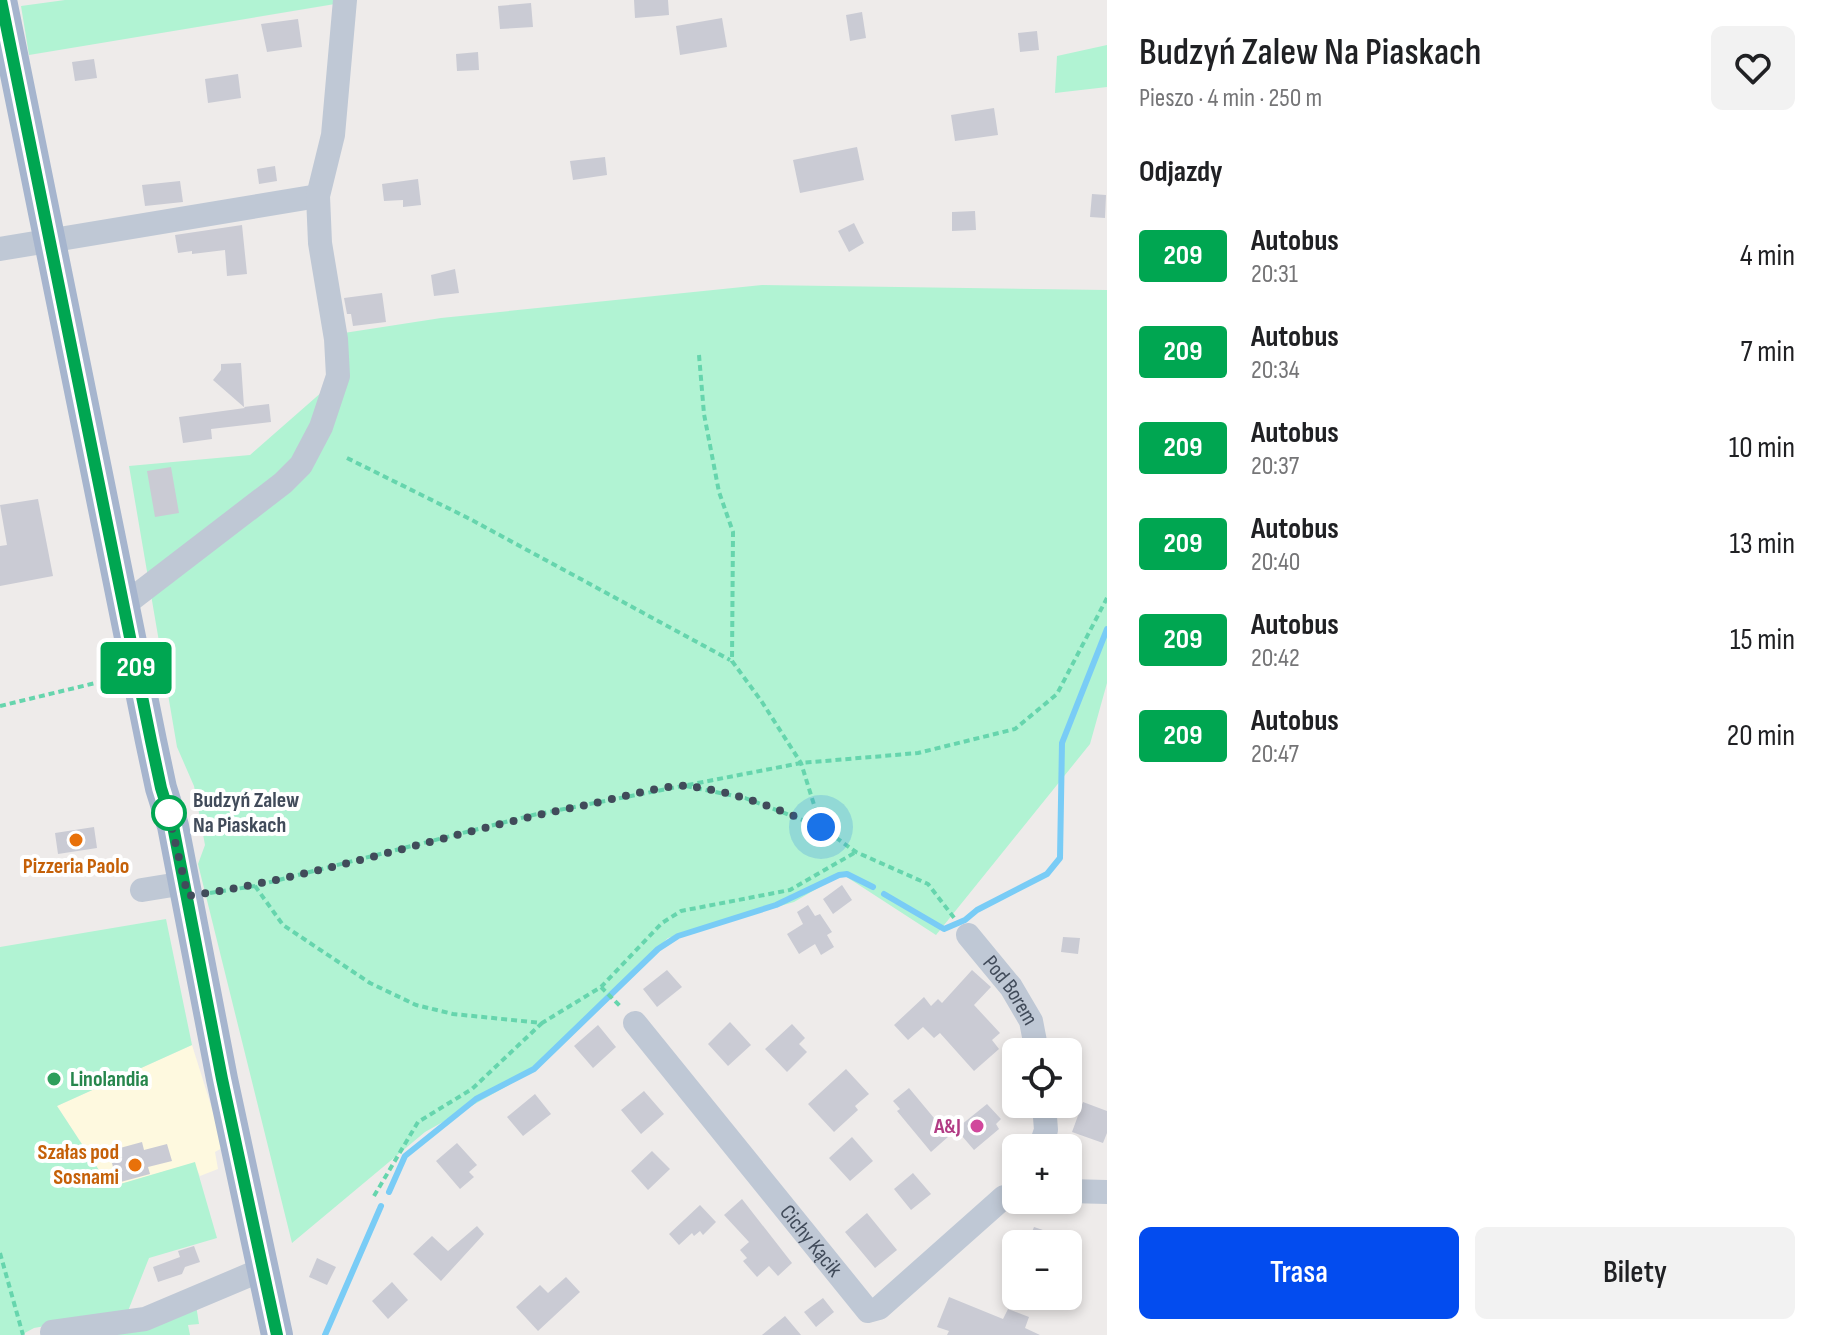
<!DOCTYPE html>
<html lang="pl">
<meta charset="utf-8">
<style>
body{margin:0;font-family:"Sofia Sans Condensed",sans-serif;background:#f2f2f2;color:#202124;height:100vh;display:flex;flex-direction:column;font-size:30px;white-space:nowrap}
*{box-sizing:border-box;margin:0}
p{font-size:26px;color:#757577}
.icon{flex:none;width:44px;height:44px;fill:none;stroke:currentColor;stroke-width:2;stroke-linecap:round;stroke-linejoin:round}
.map{position:relative;flex:1;overflow:hidden}
.details{display:flex;flex-direction:column;background:#fff;width:720px}
.details>*{flex:none}
.badge{padding:0 16px;border-radius:6px;font-size:28px;line-height:52px}
.tools{position:absolute;left:1002px;top:1038px;display:grid;gap:16px}
.tools a{display:grid;place-items:center;width:80px;height:80px;border-radius:12px;background:#fff;box-shadow:0 4px 12px #0003;font-size:40px}
.you{position:absolute;width:40px;height:40px;margin:-20px;border:6px solid #fff;border-radius:50%;background:#1a73e8;box-shadow:0 0 0 12px #1a73e833}
.map>.badge{position:absolute;translate:-50% -50%;box-shadow:0 0 0 4px #fff}
h2{padding:0 32px;font-size:30px;line-height:72px}
.round{display:grid;place-items:center;flex:none;width:84px;height:84px;border-radius:12px;background:#f2f2f2}
.head{display:flex;align-items:center;justify-content:space-between;height:136px;padding:0 32px}
h1{font-size:38px;font-weight:600;line-height:60px}
.cta{display:flex;gap:16px;margin-top:auto;padding:16px 32px}
.cta a{flex:1;height:92px;border-radius:12px;background:#034cef;color:#fff;font-size:32px;font-weight:600;line-height:92px;text-align:center}
.cta a+a{background:#f2f2f2;color:#202124}
ul{padding:0;list-style:none}
li{display:flex;align-items:center;gap:24px;height:96px;padding:0 32px}
li div{flex:1}
li b{display:block;font-size:30px}
li em{font-style:normal}
li .badge{min-width:88px;font-weight:700;text-align:center}
main{display:flex;flex:1;min-height:0}
.map>svg:first-child{display:block}
</style>
<main>
<div class="map">
<svg width="1107" height="1335" viewBox="0 0 1107 1335">
<rect width="100%" height="100%" fill="#eeebea"/>
<!-- commercial -->
<path fill="#fef9df" d="M192 1045 224 1147 215 1152 218 1169 200 1176 194 1163 110 1187 57 1106Z"/>
<!-- green -->
<path fill="#b1f3d3" d="M65 0H336L335 4 29 55 21 6Z
M1107 45V87L1055 93 1057 56Z
M762 285 1107 290V683L1090 744 936 935 842 874 794 902 668 938 530 1073 425 1132 292 1243 198 864 205 845 194 786 177 747 129 466 250 455 331 384 344 333 441 318Z
M166 919 192 1045 57 1106 110 1187 195 1162 217 1238 149 1258 128 1311 34 1328 21 1335H0V947Z
M196 1305 199 1324 188 1325 190 1335H83Z"/>
<g fill="none" stroke-linecap="round" stroke-linejoin="round">
<!-- stream -->
<path stroke="#79ccf6" stroke-width="6" d="M884 894 944 929 965 920 977 910 1047 874 1060 858 1062 743 1107 629
M389 1192 405 1156 476 1099 534 1069 658 949 678 936 776 905 839 875 847 874 873 887
M325 1335 381 1206"/>
</g>
<!-- building -->
<path fill="#cacbd4" d="M634 0H668L669 15 635 18Z
M531 3 533 27 500 29 498 6Z
M862 12 866 38 850 41 846 15Z
M722 18 727 47 680 55 676 26Z
M298 19 302 47 267 52 261 24Z
M1037 31 1039 50 1020 52 1018 33Z
M478 52 479 70 457 71 456 54Z
M94 59 97 78 75 81 72 62Z
M238 74 241 98 208 103 205 79Z
M994 108 998 135 955 141 951 115Z
M857 147 864 180 800 193 793 160Z
M605 157 607 175 573 180 570 161Z
M275 166 277 181 259 184 257 169Z
M418 179 421 205 403 207V200L384 201 382 184Z
M180 181 183 202 145 206 142 185Z
M1092 194 1106 195 1105 218 1090 217Z
M975 211 976 230 952 231V212Z
M854 223 864 243 849 252 838 231Z
M242 225 247 274 227 276 225 250 192 254V251L178 253 175 235Z
M455 269 459 293 434 296 431 275Z
M382 293 386 322 353 326 351 314H347L344 298Z
M241 363 244 407 269 404 271 422 211 429 212 439 183 443 179 417 245 408 213 380 221 370V364Z
M171 467 179 513 155 517 147 471Z
M38 499 53 576 0 586V546L7 545 0 505Z
M94 827 97 848 58 854 55 833Z
M842 885 852 900 833 914 823 899Z
M808 905 815 916 820 914 832 932 827 935 834 947 821 955 815 944 799 954 787 934 803 924 797 912Z
M1063 937 1080 938 1078 954 1061 952Z
M667 970 682 987 657 1007 643 989Z
M972 970 991 987 974 1005 1000 1033 992 1040 999 1049 974 1071 940 1033 934 1038 923 1027 908 1040 894 1025 924 997 931 1006 938 999 942 1003Z
M730 1022 751 1045 728 1066 708 1044Z
M792 1024 805 1038 799 1044 807 1052 787 1072 765 1049Z
M598 1025 616 1047 593 1068 574 1046Z
M846 1069 869 1094 855 1106 858 1110 834 1132 808 1104Z
M909 1088 949 1136 931 1152 897 1111 900 1109 893 1101Z
M644 1091 664 1114 641 1134 621 1110Z
M535 1094 551 1114 523 1136 507 1117Z
M1083 1102 1107 1111V1133L1103 1143 1072 1132Z
M987 1104 1001 1119 996 1124 999 1129 974 1150 956 1129Z
M852 1137 873 1161 850 1181 829 1158Z
M142 1142 144 1150 167 1144 172 1161 148 1167 150 1174 117 1183 109 1151Z
M457 1143 477 1165 469 1172 474 1177 460 1189 436 1161Z
M652 1151 670 1169 648 1190 631 1171Z
M913 1173 931 1194 911 1210 894 1189Z
M742 1199 792 1263 778 1276 769 1266 757 1277 743 1261 747 1258 740 1250 749 1242 724 1215Z
M700 1205 716 1222 703 1235 700 1231 694 1236 692 1233 679 1245 669 1234Z
M867 1213 897 1250 875 1268 845 1232Z
M477 1226 484 1234 441 1281 413 1254 432 1236 448 1251Z
M1034 1227 1076 1241V1244H1027Z
M194 1246 200 1262 185 1267 182 1274 158 1282 153 1267 180 1257 178 1251Z
M317 1258 336 1267 327 1285 309 1277Z
M566 1277 580 1292 538 1331 516 1307 540 1285 548 1293Z
M392 1282 408 1300 388 1319 372 1301Z
M949 1297 1003 1319 1008 1309 1029 1317 1025 1328 1040 1335H947L949 1331 937 1327Z
M823 1298 834 1312 816 1327 804 1312Z
M785 1316 801 1335H762Z"/>
<g fill="none" stroke-linecap="round" stroke-linejoin="round">
<!-- path -->
<path stroke="#66d5ad" stroke-width="4" stroke-dasharray="6 4" stroke-linecap="butt" d="M699 355 704 414 719 492 733 532 732 661 762 702 801 763 821 827
M347 458 470 519 730 660
M0 706 112 679
M686 786 745 798 821 827 856 852 928 884 955 919
M255 886 283 925 370 983 416 1005 453 1014 542 1023 601 987 662 923 681 911 790 890 856 852
M210 893 255 886 533 815 801 763 918 753 1015 729 1057 694 1107 598
M601 987 622 1008
M374 1196 418 1122 472 1089 542 1023
M0 1253 23 1335"/>
<!-- minor -->
<g stroke="#bfc8d5" stroke-width="24">
<path d="M0 249 318 196"/>
<path d="M124 605 283 483 301 465 321 427 338 376 336 339 320 243 318 196 333 135 345 0"/>
<path d="M142 890 185 883"/>
<path id="s1" d="M968 935 1011 987 1031 1021 1037 1052"/>
<path id="s2" d="M635 1023 868 1311 879 1308 1004 1197 1016 1196"/>
<path d="M1040 1148 1046 1130 1044 1104"/>
<path d="M1068 1191 1107 1192"/>
<path d="M52 1332 145 1319 261 1270"/>
</g>
<!-- major -->
<path stroke="#a6b5ce" stroke-width="32" d="M1 0 151 741 161 788 173 826 222 1079 277 1335"/>
</g>
<g fill="none" stroke-linecap="round" stroke-linejoin="round">
<defs>
<path id="line" d="M1 0 151 741 161 788 173 826 222 1079 277 1335"/>
</defs>
<!-- line casing -->
<use href="#line" stroke="#fff" stroke-width="18"/>
<!-- line -->
<use href="#line" stroke="#00a651" stroke-width="12"/>
<!-- walk -->
<path stroke="#414b5a" stroke-width="8" stroke-dasharray="0 14.4" d="M169 813 167 807 188 896C325 876 456 830 591 804 614 799 667 784 687 786 734 791 778 809 821 827"/>
</g>
<!-- markers -->
<circle fill="#fff" stroke="#00a651" stroke-width="4" cx="169" cy="813" r="16"/>
<g fill="#e8710a" stroke="#fff" stroke-width="3">
<circle cx="76" cy="840" r="8"/>
<circle cx="135" cy="1165" r="8"/>
</g>
<circle fill="#2e9e5b" stroke="#fff" stroke-width="3" cx="54" cy="1079" r="8"/>
<circle fill="#d1479c" stroke="#fff" stroke-width="3" cx="977" cy="1126" r="8"/>
<g text-anchor="middle" dominant-baseline="central" stroke-width="8" stroke-linejoin="round" paint-order="stroke">
<!-- stop labels -->
<g font-size="22" font-weight="bold" fill="#414b5a" stroke="#fff" text-anchor="start">
<text x="193" y="800">Budzyń Zalew<tspan x="193" dy="25">Na Piaskach</tspan></text>
</g>
<!-- food labels -->
<g font-size="22" font-weight="bold" fill="#c56008" stroke="#fff">
<text x="76" y="866">Pizzeria Paolo</text>
<text x="119" y="1152" text-anchor="end">Szałas pod<tspan x="119" dy="25">Sosnami</tspan></text>
</g>
<!-- street labels -->
<g font-size="22" fill="#414b5a" stroke="#fff">
<text stroke="none"><textPath href="#s1" startOffset="70">Pod Borem</textPath></text>
<text stroke="none"><textPath href="#s2" startOffset="280">Cichy Kącik</textPath></text>
</g>
<!-- leisure labels -->
<g font-size="22" font-weight="bold" fill="#27864d" stroke="#fff" text-anchor="start">
<text x="70" y="1079">Linolandia</text>
</g>
<!-- hotel labels -->
<g font-size="22" font-weight="bold" fill="#b23c85" stroke="#fff" text-anchor="end">
<text x="961" y="1126">A&amp;J</text>
</g>
</g>
</svg>
<div class="tools">
<a><svg class="icon" aria-label="locate" viewBox="0 0 24 24"><circle cx="12" cy="12" r="6"/><path d="M12 2v4M12 18v4M2 12h4M18 12h4"/></svg></a>
<a>+</a>
<a>−</a>
</div>
<div class="you" style="left:821px;top:827px"></div>
<b class="badge" style="left:136px;top:668px;background:#00a651;color:#fff">209</b>
</div>
<section class="details">
<div class="head"><div><h1>Budzyń Zalew Na Piaskach</h1><p>Pieszo · 4 min · 250 m</p></div><a class="round"><svg class="icon" aria-label="heart" viewBox="0 0 24 24"><path d="M12 20l-8-8c-3-5 5-10 8-4 3-6 11-1 8 4z"/></svg></a></div>
<h2>Odjazdy</h2>
<ul>
<li><span class="badge" style="background:#00a651;color:#fff">209</span><div><b>Autobus</b><p>20:31</p></div><em>4 min</em></li>
<li><span class="badge" style="background:#00a651;color:#fff">209</span><div><b>Autobus</b><p>20:34</p></div><em>7 min</em></li>
<li><span class="badge" style="background:#00a651;color:#fff">209</span><div><b>Autobus</b><p>20:37</p></div><em>10 min</em></li>
<li><span class="badge" style="background:#00a651;color:#fff">209</span><div><b>Autobus</b><p>20:40</p></div><em>13 min</em></li>
<li><span class="badge" style="background:#00a651;color:#fff">209</span><div><b>Autobus</b><p>20:42</p></div><em>15 min</em></li>
<li><span class="badge" style="background:#00a651;color:#fff">209</span><div><b>Autobus</b><p>20:47</p></div><em>20 min</em></li>
</ul>
<div class="cta"><a>Trasa</a><a>Bilety</a></div>
</section>
</main>
